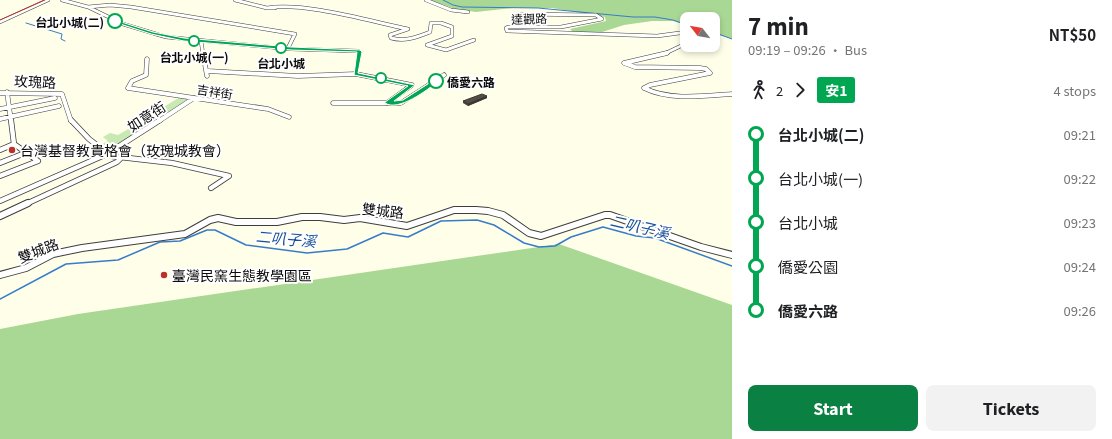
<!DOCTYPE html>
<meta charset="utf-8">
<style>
body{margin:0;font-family:Georgia,"Noto Sans TC",serif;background:#f2f2f2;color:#202124;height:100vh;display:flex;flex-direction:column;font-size:15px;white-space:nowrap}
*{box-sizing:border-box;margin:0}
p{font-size:13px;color:#757577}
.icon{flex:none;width:22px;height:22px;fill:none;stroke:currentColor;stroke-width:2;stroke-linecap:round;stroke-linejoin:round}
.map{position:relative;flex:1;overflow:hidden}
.sheet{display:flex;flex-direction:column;background:#fff;width:380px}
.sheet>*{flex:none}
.badge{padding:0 8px;border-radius:3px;font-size:14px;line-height:26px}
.needle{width:26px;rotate:301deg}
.fabs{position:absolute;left:680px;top:12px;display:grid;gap:8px}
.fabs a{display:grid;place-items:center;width:40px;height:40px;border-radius:8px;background:#fff;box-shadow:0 2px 6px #0003;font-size:20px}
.map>.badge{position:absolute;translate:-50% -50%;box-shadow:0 0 0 2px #fff}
.legs{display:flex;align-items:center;gap:6px;height:44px;padding:0 16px;font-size:13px}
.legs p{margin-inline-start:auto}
.summary{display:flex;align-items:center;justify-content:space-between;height:68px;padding:0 16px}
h1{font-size:22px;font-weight:800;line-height:30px}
.button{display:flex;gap:8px;margin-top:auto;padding:8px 16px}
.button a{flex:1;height:46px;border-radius:8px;background:#0b8043;color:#fff;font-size:16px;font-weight:800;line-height:46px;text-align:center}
.button a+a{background:#f2f2f2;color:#202124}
ul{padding:0 16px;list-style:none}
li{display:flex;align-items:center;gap:14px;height:44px;font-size:15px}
li i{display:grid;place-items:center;width:6px;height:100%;margin:0 5px;background:currentColor}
li i::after{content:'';width:10px;height:10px;margin:-5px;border:3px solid;border-radius:50%;background:#fff}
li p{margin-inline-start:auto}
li:first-child i{background:linear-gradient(#0000 50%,currentColor 0)}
li:last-child i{background:linear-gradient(currentColor 50%,#0000 0)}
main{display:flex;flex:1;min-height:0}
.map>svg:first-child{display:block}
</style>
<main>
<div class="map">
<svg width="732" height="439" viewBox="0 0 732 439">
<rect width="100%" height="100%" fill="#fffee9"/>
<!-- green -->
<path fill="#c8e8b4" d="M180 97 188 99 167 114 157 111Z
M132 127 142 130 110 150 105 149 100 145 108 141 103 137 110 133 118 135Z"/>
<!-- forest -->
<path fill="#a9d894" d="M430 0H732V39L713 33V19H687V25L673 21H652L624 25 596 34 573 32 570 29 606 21 605 17 552 8H513L476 12 455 9Z
M559 244 732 305V439H0V329L78 314Z"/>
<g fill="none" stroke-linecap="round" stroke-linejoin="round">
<!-- stream-far1 -->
<path stroke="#377ccb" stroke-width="1" d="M443 0 453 5 462 7 538 8 633 17H655L673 20 687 25
M26 23 62 34 61 39 65 41
M713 32 732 39"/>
<!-- stream -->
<path stroke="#377ccb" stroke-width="1.5" d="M0 299 66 264 118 260 160 242 180 241 207 230H215L246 245 307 253 347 249 383 233 408 237 441 221 477 220 494 225 524 243 539 247 555 246 571 237 603 227 636 236 655 238 732 266"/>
<defs>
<path id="minor-far3" d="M62 0 88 7 123 24 166 37 291 49 358 51
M235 0 267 8
M426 0 451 10 468 12
M88 7 110 5 131 7 295 34 288 48
M274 7 275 8H267C305 2 369 21 408 29L390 35 391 38C405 42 417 37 430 32L431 23H441L452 27V36L427 45 446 50 474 40
M518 14 596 15 602 19 561 27H508L506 28 507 31 657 36 687 32
M0 22 48 0
M201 41 203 54
M664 54 687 43"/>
<path id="minor-far2" d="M203 53 207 76
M667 53 624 63 635 67 700 68 706 69 710 73 650 85 644 88C670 101 704 96 732 94
M147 59 146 75 132 81 128 88 268 109 289 117
M208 71 298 76 356 74 412 85 387 103
M7 92 11 121
M0 93 62 94 71 121
M333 103H401L444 75
M0 109 55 98
M0 119 59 106
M159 121 194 98"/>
<path id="minor-far1" d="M11 120 14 144 38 161
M71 120 89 139 111 156 172 163 229 176 211 188
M0 150 14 144
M0 163 25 153
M0 176 38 161
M0 201 107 154 160 120
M26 204 117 162 122 157"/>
<path id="minor" d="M0 216 28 203
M0 275 26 268 53 254 82 248 185 234 210 220 218 218 236 222H277L302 217H320L344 220 360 218 407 226 454 210H476L488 211 503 215 529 233 541 236 605 215H610L701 247 732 255"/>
</defs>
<!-- minor-far3 casing -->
<use href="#minor-far3" stroke="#3e3e3e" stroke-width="4"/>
<!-- minor-far2 casing -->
<use href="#minor-far2" stroke="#3e3e3e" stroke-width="5"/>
<!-- minor-far1 casing -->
<use href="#minor-far1" stroke="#3e3e3e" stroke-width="6"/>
<!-- minor casing -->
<use href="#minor" stroke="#3e3e3e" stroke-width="8"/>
<!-- minor-far3 -->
<use href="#minor-far3" stroke="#fff" stroke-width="3"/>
<!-- minor-far2 -->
<use href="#minor-far2" stroke="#fff" stroke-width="4"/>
<!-- minor-far1 -->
<use href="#minor-far1" stroke="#fff" stroke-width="4.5"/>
<!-- minor -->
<use href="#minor" stroke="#fff" stroke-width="6"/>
<!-- tram -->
<path stroke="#b93225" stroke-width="1" d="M0 20 45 0"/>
</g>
<!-- wall -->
<path fill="#47433d" d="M487 96V98L468 106 463 103V101Z"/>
<!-- shaded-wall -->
<path fill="#3a3732" d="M487 96V98L468 106V104Z"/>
<!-- building -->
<path fill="#534e47" stroke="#3a3732" d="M482 94 487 96 468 104 463 101Z"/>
<!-- line-1 -->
<path fill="#00a651" stroke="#fff" d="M115 20 153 32 184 38 291 47 360 50 362 52 358 73 415 85 394 101 403 100 434 80 438 81C428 90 398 112 385 103V102L408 86 354 75 357 52 291 50 184 41 151 34 114 22Z"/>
<!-- markers -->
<g fill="#fff" stroke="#00a651" stroke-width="2">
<circle cx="115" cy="21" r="7"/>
<circle cx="194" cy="41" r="5"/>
<circle cx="281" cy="48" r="5"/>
<circle cx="381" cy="78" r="5"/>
<circle cx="436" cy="81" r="7"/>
</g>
<g fill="#b93225" stroke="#fff" stroke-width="1.5">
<circle cx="12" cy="150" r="4"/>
<circle cx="164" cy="275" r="4"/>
</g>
<g text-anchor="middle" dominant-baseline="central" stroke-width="4" stroke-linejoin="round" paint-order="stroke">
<!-- far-street labels -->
<g font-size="12" fill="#0b0b0b" stroke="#fff">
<text transform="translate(529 18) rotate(-2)">達觀路</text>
<text transform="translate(215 91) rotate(9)">吉祥街</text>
</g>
<!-- far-stop labels -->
<g font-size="12" font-weight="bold" fill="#0b0b0b" stroke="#fff">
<text x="104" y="21" text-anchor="end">台北小城(二)</text>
<text x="194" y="56">台北小城(一)</text>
<text x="281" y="62">台北小城</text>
<text x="447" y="81" text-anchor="start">僑愛六路</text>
</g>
<!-- street labels -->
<g font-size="14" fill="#0b0b0b" stroke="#fff">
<text transform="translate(35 81) rotate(3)">玫瑰路</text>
<text transform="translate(146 116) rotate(-33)">如意街</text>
<text transform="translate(383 210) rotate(6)">雙城路</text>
<text transform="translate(38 250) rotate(-21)">雙城路</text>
</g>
<!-- poi labels -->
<g font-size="14" fill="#0b0b0b" stroke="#fff" text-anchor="start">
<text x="20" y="150">台灣基督教貴格會（玫瑰城教會）</text>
<text x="172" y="275">臺灣民窯生態教學園區</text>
</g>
<!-- water labels -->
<g font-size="15" font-style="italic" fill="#174f9a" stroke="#fff">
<text transform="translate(640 226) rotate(13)">二叭子溪</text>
<text transform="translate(286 238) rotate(5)">二叭子溪</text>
</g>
</g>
</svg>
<div class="fabs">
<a><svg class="needle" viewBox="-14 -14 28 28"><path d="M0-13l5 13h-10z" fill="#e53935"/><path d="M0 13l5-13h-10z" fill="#757577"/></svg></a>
</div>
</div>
<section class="sheet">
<div class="summary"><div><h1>7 min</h1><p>09:19 – 09:26 · Bus</p></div><b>NT$50</b></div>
<div class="legs"><svg class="icon" aria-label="walk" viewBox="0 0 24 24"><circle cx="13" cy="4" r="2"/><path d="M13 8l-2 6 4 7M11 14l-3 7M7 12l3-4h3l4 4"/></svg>2<svg class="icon" aria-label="forward" viewBox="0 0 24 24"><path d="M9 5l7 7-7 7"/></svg><b class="badge" style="background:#00a651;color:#fff">安1</b><p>4 stops</p></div>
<ul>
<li><i style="color:#00a651"></i><b>台北小城(二)</b><p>09:21</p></li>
<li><i style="color:#00a651"></i><span>台北小城(一)</span><p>09:22</p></li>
<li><i style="color:#00a651"></i><span>台北小城</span><p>09:23</p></li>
<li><i style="color:#00a651"></i><span>僑愛公園</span><p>09:24</p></li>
<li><i style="color:#00a651"></i><b>僑愛六路</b><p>09:26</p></li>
</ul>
<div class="button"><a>Start</a><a>Tickets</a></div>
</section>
</main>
